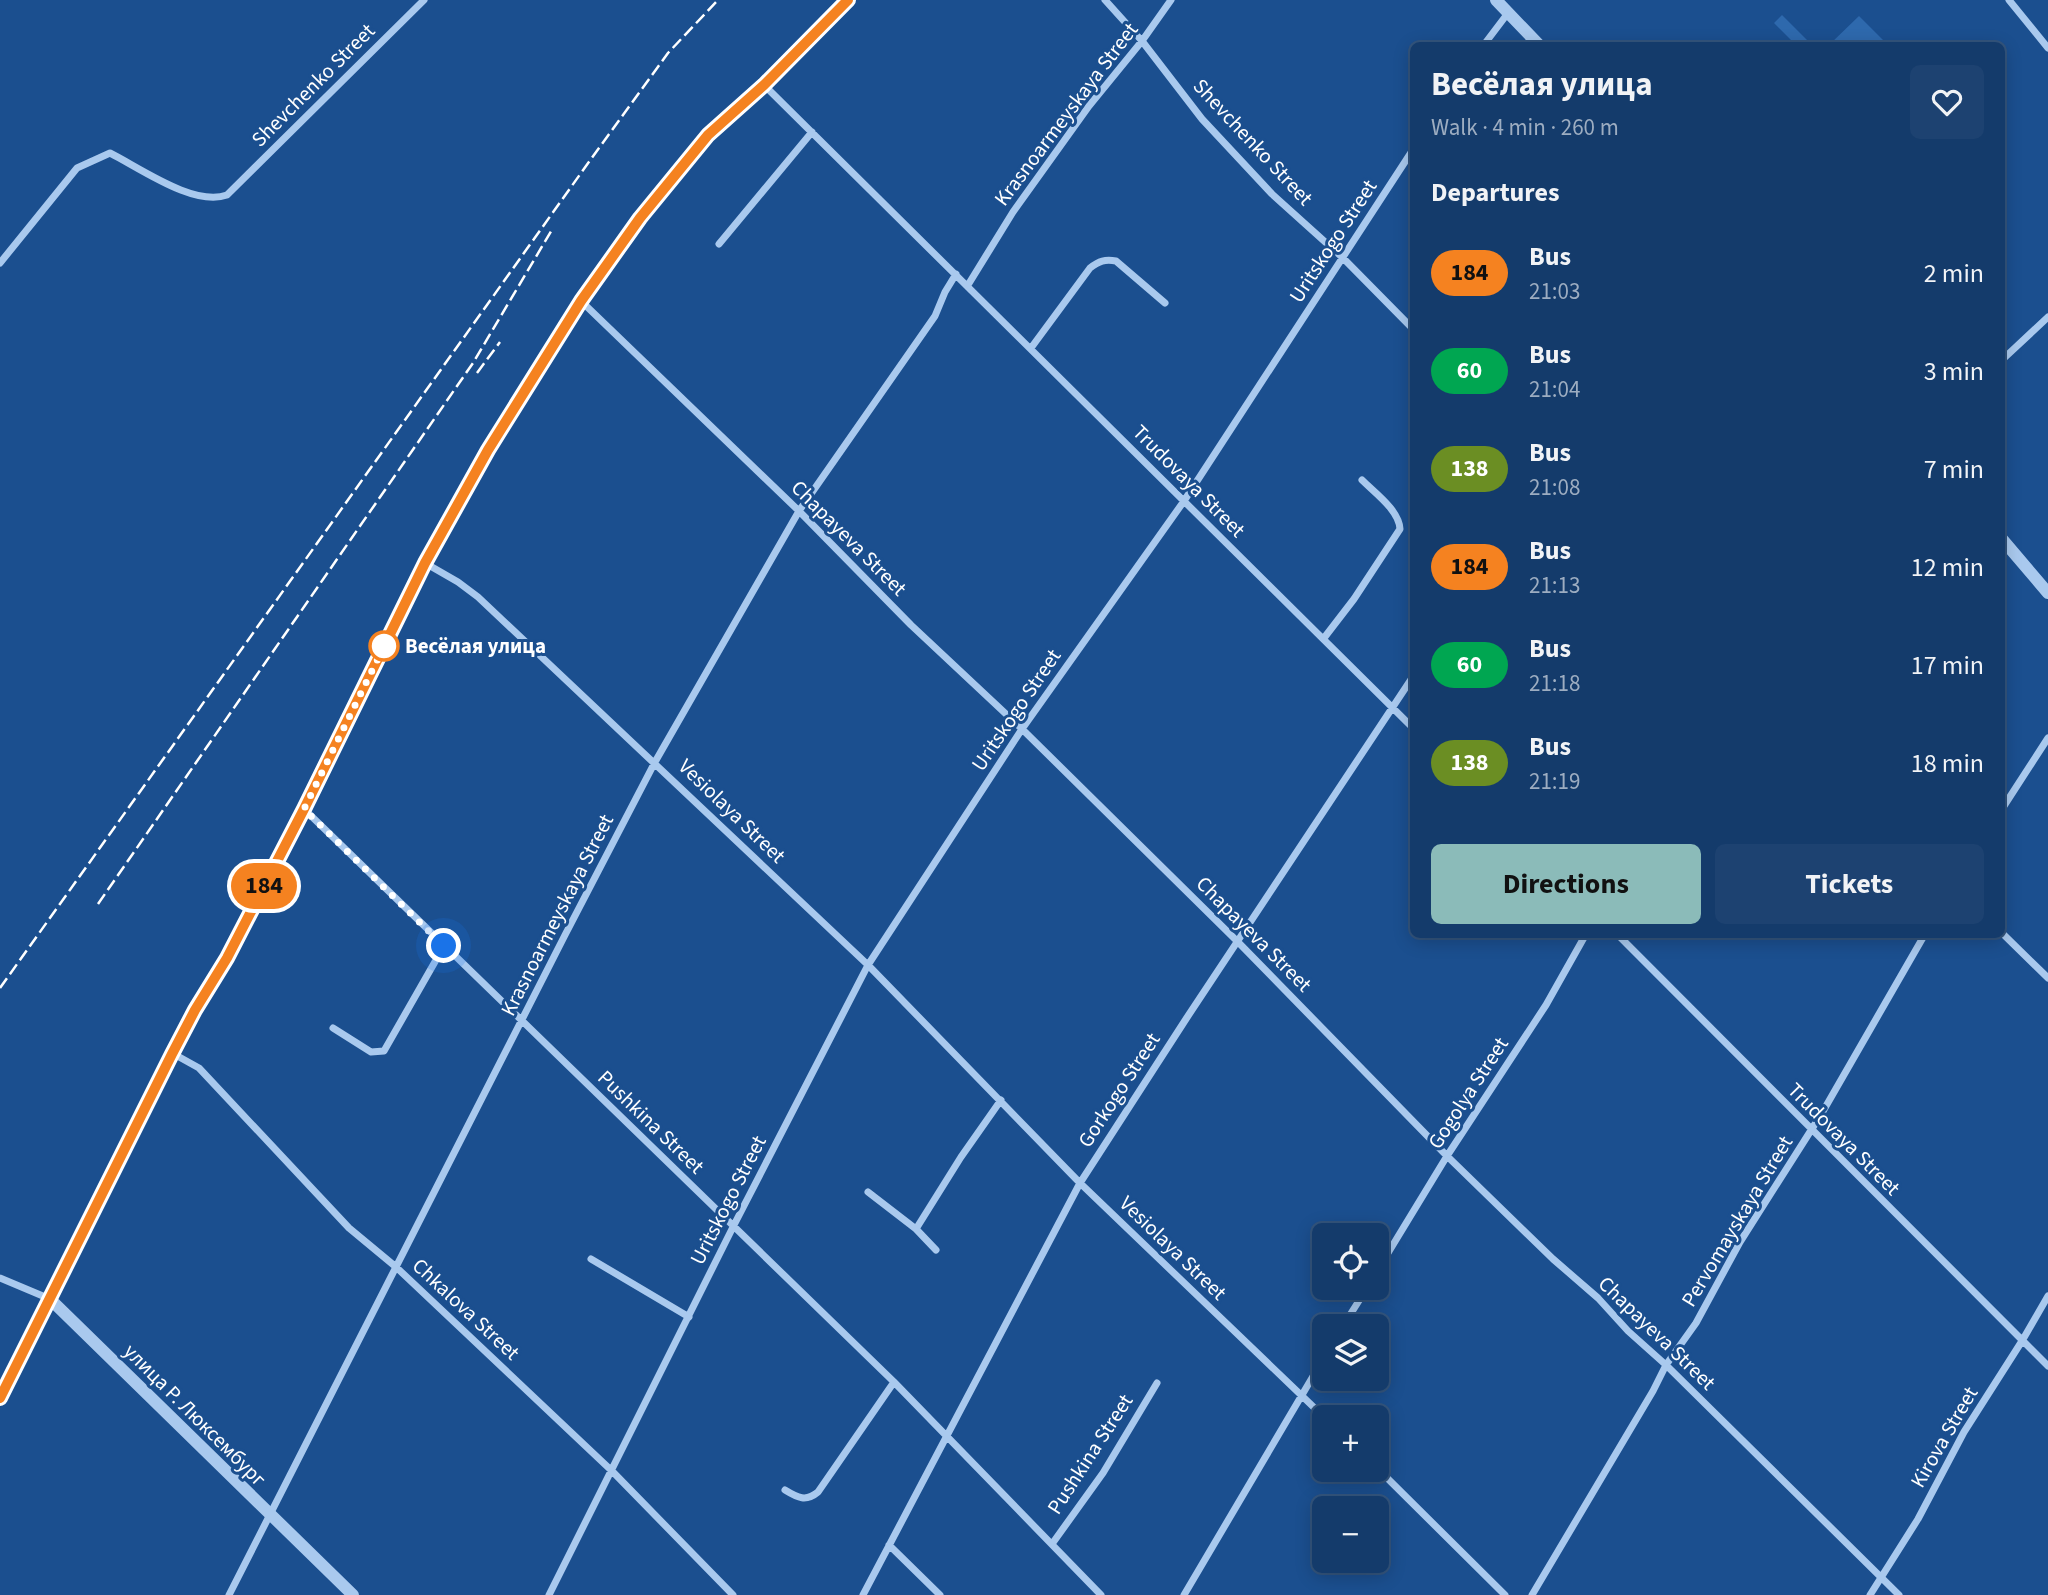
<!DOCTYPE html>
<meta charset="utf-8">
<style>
body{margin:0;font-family:"Source Sans 3",sans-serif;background:#1d4271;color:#f1f3f6;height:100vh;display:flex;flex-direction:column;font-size:26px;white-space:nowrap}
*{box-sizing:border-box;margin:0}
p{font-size:23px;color:#9dadc1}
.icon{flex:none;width:38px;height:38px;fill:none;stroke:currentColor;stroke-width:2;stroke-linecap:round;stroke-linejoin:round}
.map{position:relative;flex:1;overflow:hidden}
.side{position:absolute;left:1410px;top:42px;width:595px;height:896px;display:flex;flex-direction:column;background:#143b6b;border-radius:10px;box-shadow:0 4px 18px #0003,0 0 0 2px #33557e}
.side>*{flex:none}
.badge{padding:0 14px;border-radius:23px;font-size:24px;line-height:46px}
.tools{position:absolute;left:1312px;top:1223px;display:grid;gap:14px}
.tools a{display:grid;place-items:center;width:77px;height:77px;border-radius:10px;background:#143b6b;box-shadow:0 4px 18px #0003,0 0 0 2px #33557e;font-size:35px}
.you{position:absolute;width:35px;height:35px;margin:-18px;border:5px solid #fff;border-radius:50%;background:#1a73e8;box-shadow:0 0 0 10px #1a73e833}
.map>.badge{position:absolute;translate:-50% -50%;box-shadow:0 0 0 4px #fff}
h2{padding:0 21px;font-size:26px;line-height:63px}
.round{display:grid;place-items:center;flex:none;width:74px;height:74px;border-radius:10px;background:#1d4271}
.overview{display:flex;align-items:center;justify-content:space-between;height:119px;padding:0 21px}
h1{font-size:33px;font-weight:700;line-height:52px}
.primary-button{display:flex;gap:14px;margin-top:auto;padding:14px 21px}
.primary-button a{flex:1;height:80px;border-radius:10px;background:#8bbbb9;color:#111;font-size:28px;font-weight:700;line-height:80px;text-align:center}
.primary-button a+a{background:#1d4271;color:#f1f3f6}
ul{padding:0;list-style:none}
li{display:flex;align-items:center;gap:21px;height:98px;padding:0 21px}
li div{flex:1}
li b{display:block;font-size:26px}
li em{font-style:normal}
li .badge{min-width:77px;font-weight:700;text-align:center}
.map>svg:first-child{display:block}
</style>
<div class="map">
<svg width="2048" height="1595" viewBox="0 0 2048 1595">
<rect width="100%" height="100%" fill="#1b4f8f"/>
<!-- green -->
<path fill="#2e69ad" d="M1782 15 1812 45H1796L1774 23Z
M1859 16 1888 45H1829Z"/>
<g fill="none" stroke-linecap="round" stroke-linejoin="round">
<!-- minor -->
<path stroke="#a9c9ee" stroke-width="7" d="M1105 0 1142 41 1202 119 1272 194 1343 258 1414 330
M2009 0 2048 48
M1483 46 1508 13
M764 85 1414 729
M719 244 812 132
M0 263 77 168 110 153C140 168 194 207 227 195L424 0
M968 285 1013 212 1089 106 1142 41 1171 0
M581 301 799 511 911 625 1022 729 1238 942 1447 1156 1553 1259 1598 1298 1628 1331 1666 1365 1899 1595
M1031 348 1090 268C1099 261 1105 259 1116 261L1165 303
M2002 360 2048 317
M425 563 458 582 478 597 868 965 1080 1183 1325 1418
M1324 638 1354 599 1400 529C1399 510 1375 493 1362 480
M304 809 894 1382 1101 1595
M2002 809 2048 738
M2002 933 2048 978
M1617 934 2048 1366
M333 1028 371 1052 384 1051 444 946
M172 1053 199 1068 349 1228 396 1267 612 1471 733 1595
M868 1192 916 1229 936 1250
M916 1229 961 1157 1001 1100
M591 1259 689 1317
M1377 1271 1447 1156 1546 1005 1586 934
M0 1278 50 1299
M1343 1326 1367 1288
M1377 1468 1505 1595
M785 1490C798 1498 806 1502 818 1492L894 1382
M1052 1544 1103 1473 1157 1383
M889 1545 940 1595
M229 1595 565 935 655 762 799 511 935 316 945 292 956 274
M549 1595 734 1225 868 965 1022 729 1184 501 1414 148
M863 1595 1080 1183 1186 1019 1414 675
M1184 1595 1325 1356
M1532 1595 1653 1391 1666 1365 1696 1323 1740 1242 1822 1113 1925 934
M1870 1595 1918 1519 1964 1432 2022 1341 2048 1296"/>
<!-- tertiary -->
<path stroke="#a9c9ee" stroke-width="12" d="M1496 0 1540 46
M2002 539 2048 593
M50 1299 353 1595
M0 1398 172 1053 195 1010 227 958 304 809 425 563 488 450 581 301 640 218 708 135 764 85 848 0"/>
<!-- rail -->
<path stroke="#fff" stroke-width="2.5" stroke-dasharray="12 5" stroke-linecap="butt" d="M477 373 500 342
M98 904 473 363 553 228
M0 988 591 159 668 53 718 0"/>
</g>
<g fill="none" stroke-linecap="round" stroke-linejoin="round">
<defs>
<path id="line" d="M0 1398 172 1054 195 1010 227 958 304 809 425 563 488 450 581 301 640 218 708 135 764 85 848 0"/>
</defs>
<!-- line casing -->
<use href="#line" stroke="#fff" stroke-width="16"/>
<!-- line -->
<use href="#line" stroke="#f58220" stroke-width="10"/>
<!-- walk -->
<path stroke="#fff" stroke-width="7" stroke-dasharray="0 12.6" d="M384 646 389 636 304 809 444 946"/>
</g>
<!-- markers -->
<circle fill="#fff" stroke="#f58220" stroke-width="3.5" cx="384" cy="646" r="14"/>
<g text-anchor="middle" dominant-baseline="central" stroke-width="6" stroke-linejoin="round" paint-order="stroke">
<!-- street labels -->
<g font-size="21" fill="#fff" stroke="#1b4f8f">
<text transform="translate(313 85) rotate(-45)">Shevchenko Street</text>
<text transform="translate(1066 114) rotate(-53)">Krasnoarmeyskaya Street</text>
<text transform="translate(1253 142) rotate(47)">Shevchenko Street</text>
<text transform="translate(1333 241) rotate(-57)">Uritskogo Street</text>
<text transform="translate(1189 481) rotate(45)">Trudovaya Street</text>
<text transform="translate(849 538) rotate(45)">Chapayeva Street</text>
<text transform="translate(1016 710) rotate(-56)">Uritskogo Street</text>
<text transform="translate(732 811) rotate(44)">Vesiolaya Street</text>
<text transform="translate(557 915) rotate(-63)">Krasnoarmeyskaya Street</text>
<text transform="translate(1254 934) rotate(45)">Chapayeva Street</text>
<text transform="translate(1119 1090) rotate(-57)">Gorkogo Street</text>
<text transform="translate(1468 1093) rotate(-57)">Gogolya Street</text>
<text transform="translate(651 1122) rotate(44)">Pushkina Street</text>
<text transform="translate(1844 1139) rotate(45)">Trudovaya Street</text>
<text transform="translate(728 1200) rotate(-63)">Uritskogo Street</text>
<text transform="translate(1737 1221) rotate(-59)">Pervomayskaya Street</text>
<text transform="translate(1173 1248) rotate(44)">Vesiolaya Street</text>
<text transform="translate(466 1309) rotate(43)">Chkalova Street</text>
<text transform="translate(1657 1333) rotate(44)">Chapayeva Street</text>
<text transform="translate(195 1415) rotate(45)">улица Р. Люксембург</text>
<text transform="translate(1944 1437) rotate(-60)">Kirova Street</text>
<text transform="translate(1090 1454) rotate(-57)">Pushkina Street</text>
</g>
<!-- stop labels -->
<g font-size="21" font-weight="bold" fill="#fff" stroke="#1b4f8f" text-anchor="start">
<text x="405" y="646">Весёлая улица</text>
</g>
</g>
</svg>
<div class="tools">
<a><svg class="icon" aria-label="locate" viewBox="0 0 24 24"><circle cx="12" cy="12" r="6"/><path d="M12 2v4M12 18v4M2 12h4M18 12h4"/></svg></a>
<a><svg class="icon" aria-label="layers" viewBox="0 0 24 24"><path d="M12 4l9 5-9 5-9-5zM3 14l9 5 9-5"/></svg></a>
<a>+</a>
<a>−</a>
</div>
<div class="you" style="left:444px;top:946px"></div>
<b class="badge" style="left:264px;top:886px;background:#f58220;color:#111">184</b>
<section class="side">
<div class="overview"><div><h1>Весёлая улица</h1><p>Walk · 4 min · 260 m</p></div><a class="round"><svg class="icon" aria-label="heart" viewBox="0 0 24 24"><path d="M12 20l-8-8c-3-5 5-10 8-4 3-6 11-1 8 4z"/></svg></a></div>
<h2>Departures</h2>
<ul>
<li><span class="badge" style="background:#f58220;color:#111">184</span><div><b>Bus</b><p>21:03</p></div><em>2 min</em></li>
<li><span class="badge" style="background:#00a651;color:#fff">60</span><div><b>Bus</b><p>21:04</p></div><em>3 min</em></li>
<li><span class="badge" style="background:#6b8e23;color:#fff">138</span><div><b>Bus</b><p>21:08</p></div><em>7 min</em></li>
<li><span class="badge" style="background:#f58220;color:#111">184</span><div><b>Bus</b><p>21:13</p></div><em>12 min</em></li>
<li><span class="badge" style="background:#00a651;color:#fff">60</span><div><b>Bus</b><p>21:18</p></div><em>17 min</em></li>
<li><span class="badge" style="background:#6b8e23;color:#fff">138</span><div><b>Bus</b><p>21:19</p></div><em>18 min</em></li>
</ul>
<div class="primary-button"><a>Directions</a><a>Tickets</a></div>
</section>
</div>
